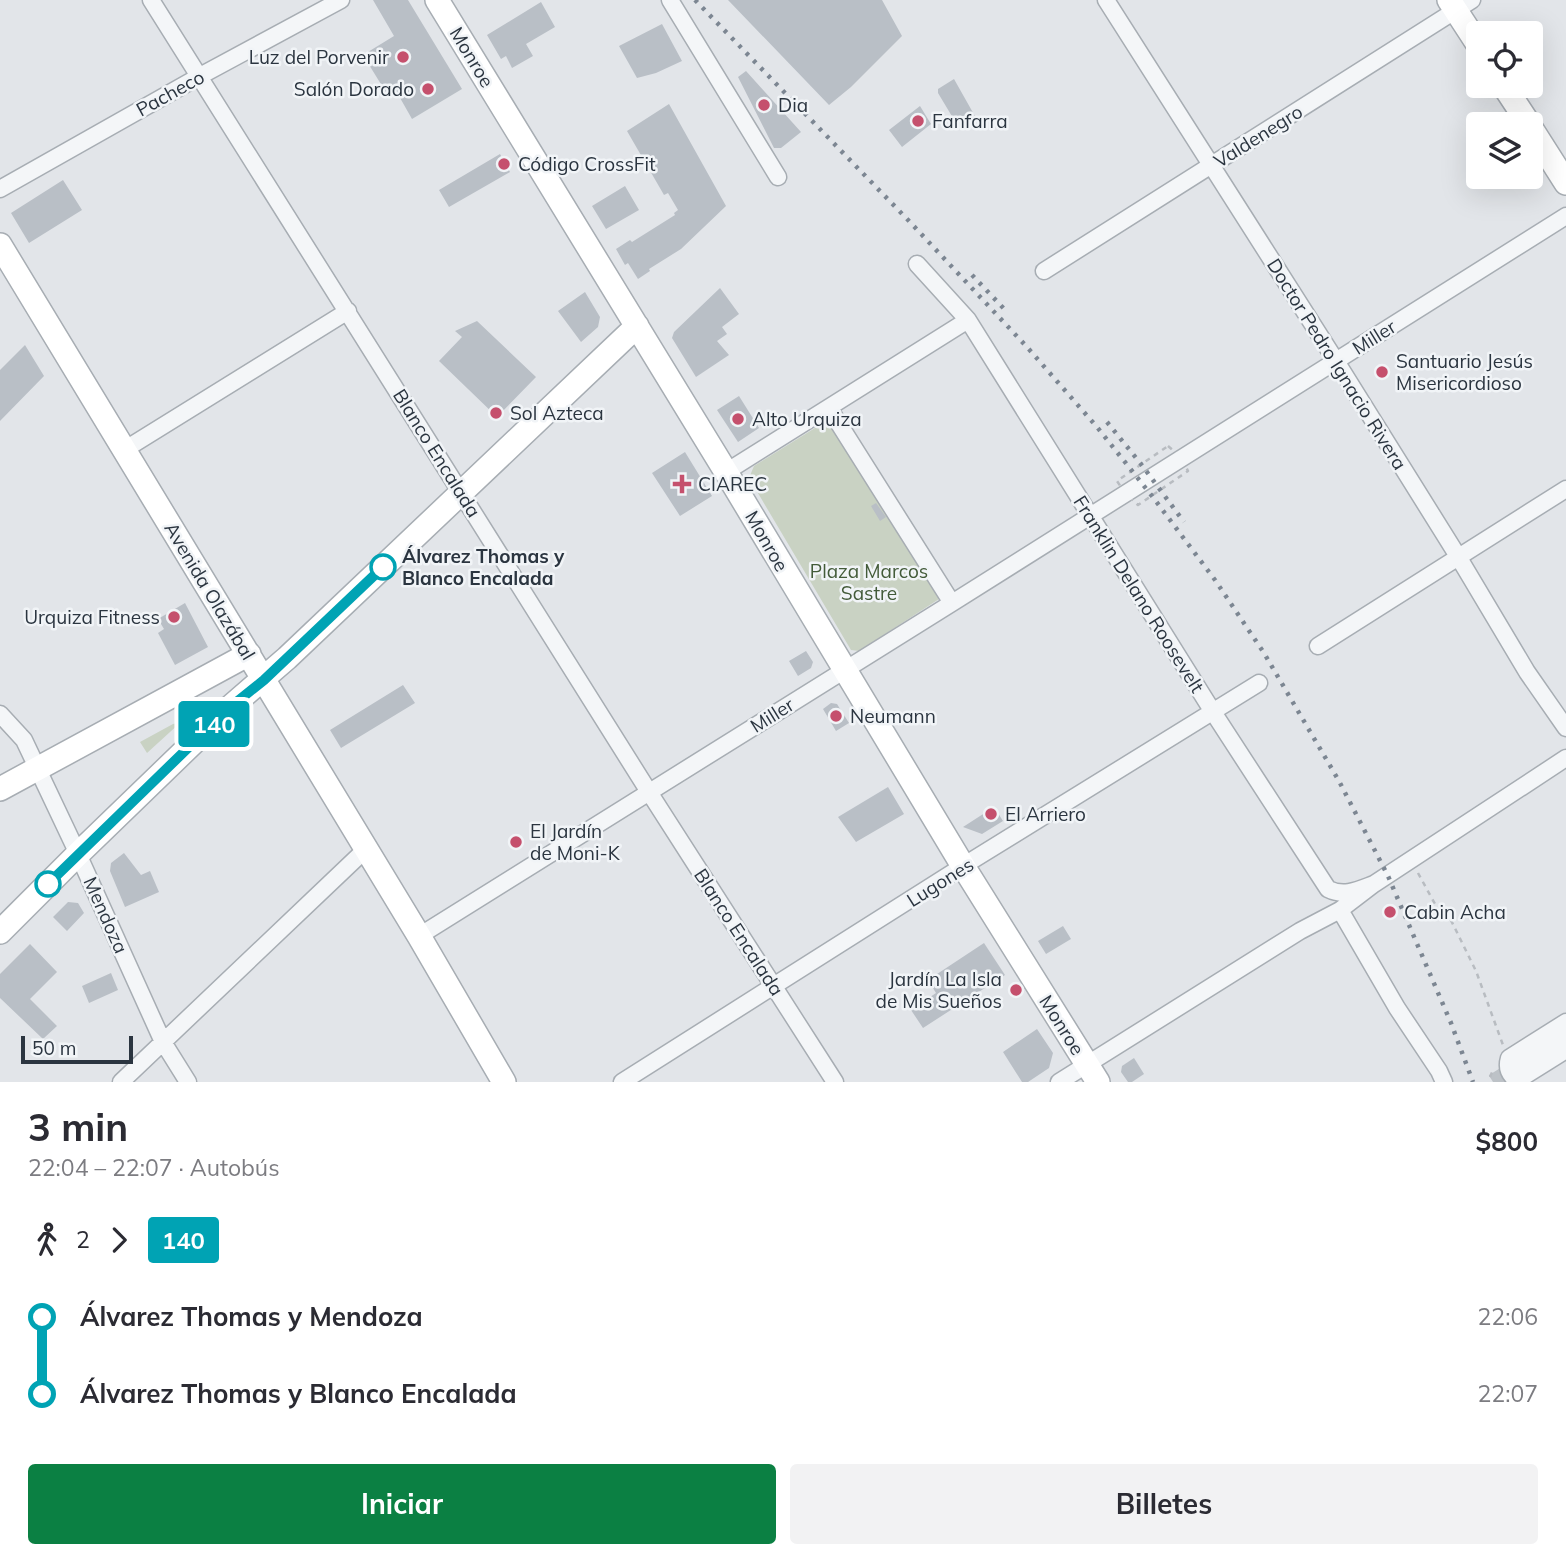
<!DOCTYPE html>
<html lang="es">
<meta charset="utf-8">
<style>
body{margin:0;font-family:Mulish,sans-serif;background:#f2f2f3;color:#2b2b33;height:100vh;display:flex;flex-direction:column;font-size:26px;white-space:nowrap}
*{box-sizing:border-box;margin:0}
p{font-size:23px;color:#7c7c81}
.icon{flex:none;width:38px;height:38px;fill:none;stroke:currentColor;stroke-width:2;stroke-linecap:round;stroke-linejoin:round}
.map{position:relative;height:1082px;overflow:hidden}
.panel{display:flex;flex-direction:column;background:#fff;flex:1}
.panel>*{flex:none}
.badge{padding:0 14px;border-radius:5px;font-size:24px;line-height:46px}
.buttons{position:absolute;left:1466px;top:21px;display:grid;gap:14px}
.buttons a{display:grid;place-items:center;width:77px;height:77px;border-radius:7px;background:#fff;box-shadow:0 7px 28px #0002;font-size:35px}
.scale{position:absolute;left:21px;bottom:18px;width:112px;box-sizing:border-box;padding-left:7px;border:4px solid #2b3540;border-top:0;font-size:19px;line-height:24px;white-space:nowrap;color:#2b3540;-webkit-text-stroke:5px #f1f4f7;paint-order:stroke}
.map>.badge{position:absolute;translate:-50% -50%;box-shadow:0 0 0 4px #fff}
.legs{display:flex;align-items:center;gap:10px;height:77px;padding:0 28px;font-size:23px}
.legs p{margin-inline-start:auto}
.overview{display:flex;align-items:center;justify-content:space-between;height:119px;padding:0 28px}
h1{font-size:38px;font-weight:700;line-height:52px}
.primary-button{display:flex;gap:14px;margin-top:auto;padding:14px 28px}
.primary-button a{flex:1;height:80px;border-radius:7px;background:#0b8043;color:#fff;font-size:28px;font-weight:700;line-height:80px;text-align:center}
.primary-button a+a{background:#f2f2f3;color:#2b2b33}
ul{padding:0 28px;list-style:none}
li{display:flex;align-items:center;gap:24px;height:77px;font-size:26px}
li i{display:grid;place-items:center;width:10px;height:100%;margin:0 9px;background:currentColor}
li i::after{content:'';width:18px;height:18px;margin:-9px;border:5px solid;border-radius:50%;background:#fff}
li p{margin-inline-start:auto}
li:first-child i{background:linear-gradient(#0000 50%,currentColor 0)}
li:last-child i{background:linear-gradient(currentColor 50%,#0000 0)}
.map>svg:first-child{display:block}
</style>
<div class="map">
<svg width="1566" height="1082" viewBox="0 0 1566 1082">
<rect width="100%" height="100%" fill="#e2e5e9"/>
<!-- green -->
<path fill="#c9d2c3" d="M831 418 939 599 859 651 851 650 749 478 754 466Z
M181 722 147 753 140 742 173 724Z"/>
<!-- building -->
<path fill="#b9bfc6" d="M373 0H408L462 89 412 119 395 89 387 94 363 55 394 36Z
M728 0H882L902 36 851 87 829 105Z
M541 2 555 27 526 44 533 56 512 68 506 56 501 59 487 35Z
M662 24 682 61 656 73 637 78 619 46Z
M746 71 801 132 781 148H774L738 77Z
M954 79 976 118 959 128 938 93V89Z
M669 104 726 206 681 249 649 269 650 271 638 279 628 263 625 265 616 249 630 240 632 242 675 215 674 213 678 210 668 193 664 195 627 131Z
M920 106 931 124 902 147 889 130Z
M500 154 510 172 449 207 439 190Z
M63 180 82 210 29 243 11 213Z
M625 186 639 210 606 229 592 206Z
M720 288 739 314 722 327 727 334 717 341 729 355 696 377 672 338 674 332Z
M585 292 600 317 598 327 581 342 558 311Z
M477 321 536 377 497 417 439 361 462 337 455 331Z
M25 345 44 376 0 421V370Z
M739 396 759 428 738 442 717 410Z
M685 452 712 496 680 516 652 473Z
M876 503 886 517 880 521 871 506Z
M185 603 208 647 175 665 158 633 164 629 158 619Z
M806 651 813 662 811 668 798 676 789 661Z
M403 685 415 703 341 748 330 730Z
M831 703 837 704 849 723 836 731 823 709Z
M888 787 904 814 856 842 838 817Z
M994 807 1003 821 982 834 963 827Z
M124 853 141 875 150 871 159 892 125 907 110 871 111 863Z
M68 902 78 903 84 913 67 931 53 917Z
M1063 926 1071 939 1046 954 1038 941Z
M984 943 1005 975 923 1028 911 1010 936 993 928 980Z
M30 944 57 972 30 999 57 1026 43 1039 0 998V974Z
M111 973 118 990 89 1003 82 986Z
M1037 1029 1053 1053 1049 1068 1028 1082H1022L1003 1052Z
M1134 1058 1144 1074 1132 1082H1128L1121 1072 1122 1066Z"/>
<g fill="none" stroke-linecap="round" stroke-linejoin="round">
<!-- street-tunnel -->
<path stroke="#bdc2c7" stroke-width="16" stroke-dasharray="16 8" stroke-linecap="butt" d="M1493 1082 1519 1066"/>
<defs>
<path id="street" d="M151 0 649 792 835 1082
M670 0 778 177
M1106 0 1336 361 1459 558 1527 672 1566 728
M0 189 200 76 341 0
M917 264 968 320 1213 712 1328 889C1344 897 1358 890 1374 884
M1044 271 1472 0
M829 408 952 603
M124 450 348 311
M726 472 968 320
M1318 646 1566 489
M0 714 24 740 78 854 163 1042 188 1082
M1340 910 1397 1008 1439 1071 1444 1082
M419 936 952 603 1566 216
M1566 1022 1509 1058C1507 1065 1508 1072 1513 1077H1523L1566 1050
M1519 1066 1566 1036
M121 1082 366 849
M622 1082 963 866 1259 683
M1059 1082 1300 931 1340 910 1374 884 1566 758"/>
<path id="secondary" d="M437 0 726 472 963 866 1098 1082
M1449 0 1479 46
M1504 86 1529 124
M1531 128 1566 183
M0 245 419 936 504 1082
M0 789 249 654
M0 932 78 854 228 709 287 658 637 326"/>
</defs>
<!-- street casing -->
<use href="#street" stroke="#a7adb3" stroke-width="19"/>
<!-- secondary casing -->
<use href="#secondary" stroke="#a7adb3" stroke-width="26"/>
<!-- path -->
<path stroke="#b8bcc1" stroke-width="2.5" stroke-dasharray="5 5" stroke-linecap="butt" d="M1168 446 1181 457 1188 471 1138 505 1125 493 1117 481Z
M1418 873 1435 904 1444 906 1476 971 1503 1045
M1490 1077 1493 1070"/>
<!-- street -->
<use href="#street" stroke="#f4f6f8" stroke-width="16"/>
<!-- secondary -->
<use href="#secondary" stroke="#fff" stroke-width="23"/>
<!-- rail -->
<path stroke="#7c8692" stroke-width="4.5" stroke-dasharray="3.5 7" stroke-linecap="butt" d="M695 0 909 221 1027 347 1097 427 1152 496 1215 580 1264 653 1339 781 1388 876 1451 1023 1473 1082
M972 275 1008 313
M1107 422 1141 464 1184 522"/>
</g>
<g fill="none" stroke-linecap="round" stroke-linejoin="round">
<defs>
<path id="line-1" d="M48 884 228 709 264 680 383 567"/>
</defs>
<!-- line-1 casing -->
<use href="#line-1" stroke="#fff" stroke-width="16"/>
<!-- line-1 -->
<use href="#line-1" stroke="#00a3b4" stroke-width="10"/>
</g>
<!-- markers -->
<g fill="#c5506d" stroke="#f1f4f7" stroke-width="2.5">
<circle cx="403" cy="57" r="7"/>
<circle cx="428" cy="89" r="7"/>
<circle cx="764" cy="105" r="7"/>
<circle cx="918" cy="121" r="7"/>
<circle cx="504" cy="164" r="7"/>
<circle cx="1382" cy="372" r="7"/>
<circle cx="496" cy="413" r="7"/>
<circle cx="738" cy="419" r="7"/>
<path d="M678.5 473.5h7v7h7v7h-7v7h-7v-7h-7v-7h7z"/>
<circle cx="174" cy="617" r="7"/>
<circle cx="836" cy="716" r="7"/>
<circle cx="991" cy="814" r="7"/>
<circle cx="516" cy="842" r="7"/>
<circle cx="1390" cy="912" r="7"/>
<circle cx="1016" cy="990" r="7"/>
</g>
<g fill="#fff" stroke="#00a3b4" stroke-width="3.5">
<circle cx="383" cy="567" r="12"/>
<circle cx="48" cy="884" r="12"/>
</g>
<g text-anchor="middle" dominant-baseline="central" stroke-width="5" stroke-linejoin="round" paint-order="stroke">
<!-- poi labels -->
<g font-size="19" fill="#2b3540" stroke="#f1f4f7" text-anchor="start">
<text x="389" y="57" text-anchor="end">Luz del Porvenir</text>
<text x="414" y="89" text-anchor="end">Salón Dorado</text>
<text x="778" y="105">Dia</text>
<text x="932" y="121">Fanfarra</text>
<text x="518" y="164">Código CrossFit</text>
<text x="1396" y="361">Santuario Jesús<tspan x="1396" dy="22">Misericordioso</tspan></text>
<text x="510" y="413">Sol Azteca</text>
<text x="752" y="419">Alto Urquiza</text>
<text x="698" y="484">CIAREC</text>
<text x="160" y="617" text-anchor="end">Urquiza Fitness</text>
<text x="850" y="716">Neumann</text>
<text x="1005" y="814">El Arriero</text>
<text x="530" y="831">El Jardín<tspan x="530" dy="22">de Moni-K</tspan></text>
<text x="1404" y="912">Cabin Acha</text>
<text x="1002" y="979" text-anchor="end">Jardín La Isla<tspan x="1002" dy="22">de Mis Sueños</tspan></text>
</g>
<!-- street labels -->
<g font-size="19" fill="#2b3540" stroke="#f1f4f7">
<text transform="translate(472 57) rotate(59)">Monroe</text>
<text transform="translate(170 93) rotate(-29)">Pacheco</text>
<text transform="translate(1258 136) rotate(-32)">Valdenegro</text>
<text transform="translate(1374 337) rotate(-32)">Miller</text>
<text transform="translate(1337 364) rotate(58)">Doctor Pedro Ignacio Rivera</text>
<text transform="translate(437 453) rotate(58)">Blanco Encalada</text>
<text transform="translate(767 541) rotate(60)">Monroe</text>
<text transform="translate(210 591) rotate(59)">Avenida Olazábal</text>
<text transform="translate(1139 594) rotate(58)">Franklin Delano Roosevelt</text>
<text transform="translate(772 715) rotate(-32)">Miller</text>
<text transform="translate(940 882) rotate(-32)">Lugones</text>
<text transform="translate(106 915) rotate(66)">Mendoza</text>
<text transform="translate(739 932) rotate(57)">Blanco Encalada</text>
<text transform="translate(1062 1025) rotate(58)">Monroe</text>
</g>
<!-- stop labels -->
<g font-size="19" font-weight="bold" fill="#2b3540" stroke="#f1f4f7" text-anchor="start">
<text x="402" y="556">Álvarez Thomas y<tspan x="402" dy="22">Blanco Encalada</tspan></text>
</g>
<!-- park labels -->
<g font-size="19" fill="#435b39" stroke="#f1f4f7">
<text x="869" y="571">Plaza Marcos<tspan x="869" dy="22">Sastre</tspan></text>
</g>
</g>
</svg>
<div class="buttons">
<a><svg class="icon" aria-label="locate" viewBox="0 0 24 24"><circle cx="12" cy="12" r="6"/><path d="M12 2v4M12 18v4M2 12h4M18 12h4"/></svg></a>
<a><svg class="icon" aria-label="layers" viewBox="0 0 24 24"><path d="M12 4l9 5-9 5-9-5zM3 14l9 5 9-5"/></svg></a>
</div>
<div class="scale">50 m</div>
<b class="badge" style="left:214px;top:724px;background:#00a3b4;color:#fff">140</b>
</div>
<section class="panel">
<div class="overview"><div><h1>3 min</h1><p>22:04 – 22:07 · Autobús</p></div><b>$800</b></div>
<div class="legs"><svg class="icon" aria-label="walk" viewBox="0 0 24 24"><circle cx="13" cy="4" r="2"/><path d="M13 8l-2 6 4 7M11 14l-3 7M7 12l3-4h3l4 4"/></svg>2<svg class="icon" aria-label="forward" viewBox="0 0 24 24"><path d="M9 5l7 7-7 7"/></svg><b class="badge" style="background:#00a3b4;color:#fff">140</b></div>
<ul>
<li><i style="color:#00a3b4"></i><b>Álvarez Thomas y Mendoza</b><p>22:06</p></li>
<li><i style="color:#00a3b4"></i><b>Álvarez Thomas y Blanco Encalada</b><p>22:07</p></li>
</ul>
<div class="primary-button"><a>Iniciar</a><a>Billetes</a></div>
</section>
